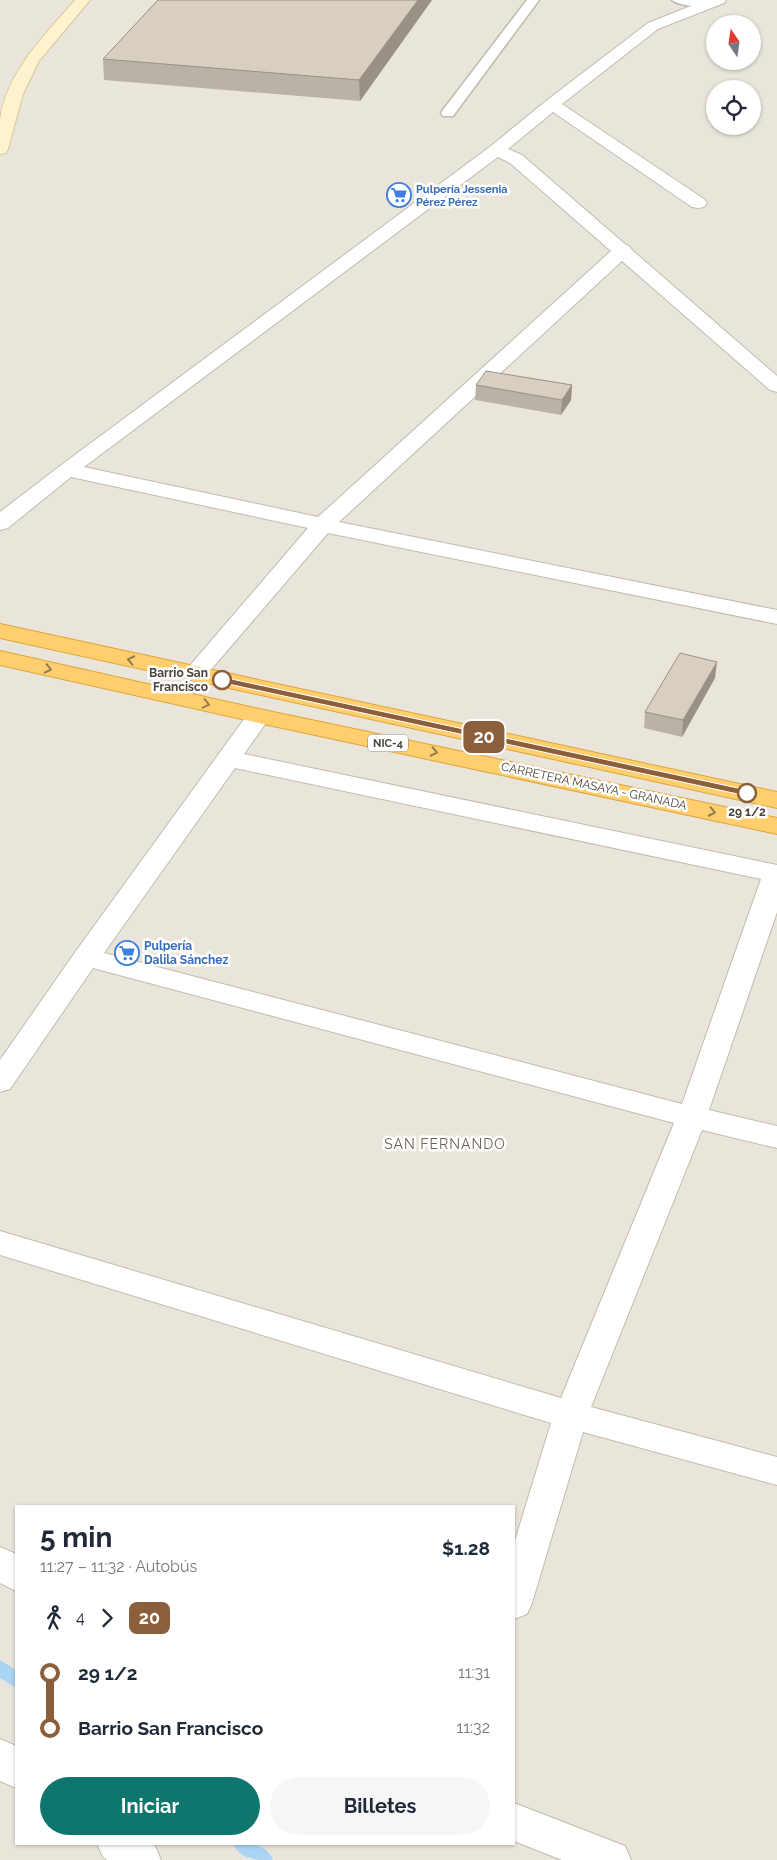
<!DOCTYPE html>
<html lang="es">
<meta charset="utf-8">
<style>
body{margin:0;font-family:Raleway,sans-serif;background:#f6f6f7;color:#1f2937;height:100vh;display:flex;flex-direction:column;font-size:19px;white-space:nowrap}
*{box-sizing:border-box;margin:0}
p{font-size:16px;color:#747a83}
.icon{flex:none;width:28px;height:28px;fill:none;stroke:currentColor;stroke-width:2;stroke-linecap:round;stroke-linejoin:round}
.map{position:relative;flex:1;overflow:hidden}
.panel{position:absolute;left:15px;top:1505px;width:500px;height:340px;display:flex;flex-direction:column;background:#fff;border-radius:0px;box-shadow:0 1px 4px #0004}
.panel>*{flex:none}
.badge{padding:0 10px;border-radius:8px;font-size:18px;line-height:32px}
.needle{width:32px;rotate:347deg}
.controls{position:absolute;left:706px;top:15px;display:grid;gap:10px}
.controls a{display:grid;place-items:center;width:55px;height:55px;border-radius:50%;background:#fff;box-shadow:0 1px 4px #0004;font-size:25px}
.map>.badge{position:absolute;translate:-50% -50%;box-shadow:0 0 0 2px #fff}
.legs{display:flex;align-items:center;gap:8px;height:55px;padding:0 25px;font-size:16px}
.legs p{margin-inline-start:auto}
.headline{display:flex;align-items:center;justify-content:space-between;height:85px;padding:0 25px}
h1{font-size:28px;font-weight:700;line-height:38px}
.action{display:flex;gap:10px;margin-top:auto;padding:10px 25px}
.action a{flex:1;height:58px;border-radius:30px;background:#0f766e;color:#fff;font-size:20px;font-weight:700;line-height:58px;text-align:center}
.action a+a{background:#f6f6f7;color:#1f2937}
ul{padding:0 25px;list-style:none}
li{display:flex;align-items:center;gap:18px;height:55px;font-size:19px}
li i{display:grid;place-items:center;width:8px;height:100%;margin:0 6px;background:currentColor}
li i::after{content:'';width:12px;height:12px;margin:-6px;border:4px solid;border-radius:50%;background:#fff}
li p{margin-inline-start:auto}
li:first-child i{background:linear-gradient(#0000 50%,currentColor 0)}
li:last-child i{background:linear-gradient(currentColor 50%,#0000 0)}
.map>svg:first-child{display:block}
</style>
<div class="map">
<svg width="777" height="1860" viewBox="0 0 777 1860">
<rect width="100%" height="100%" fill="#f6f3ec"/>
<!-- residential -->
<path fill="#eae5da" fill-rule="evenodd" d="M0 0H777V1860H0ZM715 24H752V61H715ZM715 89H752V126H715ZM16 1506H514V1844H16Z"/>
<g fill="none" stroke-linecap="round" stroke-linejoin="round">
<!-- stream -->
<path fill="#a9d4f2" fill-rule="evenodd" d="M0 1660 16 1670V1688L0 1678Z
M233 1844C249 1843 266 1843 273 1860 257 1860 241 1860 233 1844Z"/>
<defs>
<path id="lane" d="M527 0H539L453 116H443L441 113 443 110Z
M672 0H710L714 3C707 9 679 6 672 0Z"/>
<path id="street" d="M706 0H726L724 3 658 29 562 104 704 199 707 203 704 207 698 208 692 207 553 112 508 149 522 155 626 245 629 246 632 250 777 376V392L770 390 622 261 339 522 777 610V624L328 533 203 679 195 681 187 679 183 674 187 669 308 528 71 477 8 528 0 530V512L60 466 491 146 546 101 648 23ZM498 157 510 163 611 251 318 517 84 467Z
M259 709 268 711 271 716 244 754 777 865V912L709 1110 777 1126V1148L702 1130 591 1407 777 1457V1485L583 1432 532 1603 527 1614 514 1619V1544L551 1423 0 1255V1231L561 1398 674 1123 93 968 10 1089 0 1092V1060L76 951 250 711ZM235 768 761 879 682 1104 104 953Z
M0 1547 16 1554V1591L0 1583Z
M0 1739 16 1746V1788L0 1781Z
M514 1803 625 1846 631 1860H562L514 1841Z
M97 1844H151L155 1846 161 1860H107L103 1857Z"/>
<path id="secondary" d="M75 0H90L39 61 23 94 8 149 6 153 0 154C0 143 0 130 0 119 7 71 45 35 75 0Z"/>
<path id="highway" d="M0 624 777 792V808L0 638Z
M0 651 259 709 777 818V834L259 723 0 665Z"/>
</defs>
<!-- lane casing -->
<use href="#lane" stroke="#c2bbae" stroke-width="3"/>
<!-- street casing -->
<use href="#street" stroke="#c2bbae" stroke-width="2"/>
<!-- secondary casing -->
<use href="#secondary" stroke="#d6c79b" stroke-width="2"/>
<!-- highway casing -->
<use href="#highway" stroke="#e0a43c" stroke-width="2"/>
<!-- lane -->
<use href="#lane" fill="#fff" fill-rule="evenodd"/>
<!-- street -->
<use href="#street" fill="#fff" fill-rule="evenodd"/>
<!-- secondary -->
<use href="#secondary" fill="#fff3cd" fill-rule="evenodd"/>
<!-- highway -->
<use href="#highway" fill="#ffcf6e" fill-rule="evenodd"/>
</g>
<!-- wall -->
<path fill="#bab2a6" d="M158 0H432L360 101 104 80 103 59Z
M476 385H572L571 400 561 415 475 400Z
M715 678 682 737 644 728 645 712Z"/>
<!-- shaded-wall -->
<path fill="#979187" d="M418 0H432L360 101 359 80Z
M572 385 571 400 561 415 562 400Z
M717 662 715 678 682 737 683 720Z"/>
<!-- building -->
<path fill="#d8cfc1" stroke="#979187" d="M158 0H418L359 80 103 59Z
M486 371 572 385 562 400 476 385Z
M680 653 717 662 683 720 645 712Z"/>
<!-- one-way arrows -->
<defs><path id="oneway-chevron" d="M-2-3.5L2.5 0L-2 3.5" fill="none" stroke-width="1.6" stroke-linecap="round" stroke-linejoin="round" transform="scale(1.25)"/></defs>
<g stroke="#937c4e">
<use href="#oneway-chevron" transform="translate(131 660) rotate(-168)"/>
<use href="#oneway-chevron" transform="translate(48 669) rotate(13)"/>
<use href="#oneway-chevron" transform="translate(206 704) rotate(13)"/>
<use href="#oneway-chevron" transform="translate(434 752) rotate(12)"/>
<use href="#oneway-chevron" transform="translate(712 812) rotate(12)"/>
</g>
<!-- line-1 -->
<path fill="#8b5e3c" stroke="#fff" d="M222 677 747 790 752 793 747 796 219 682V678Z"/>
<!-- icons -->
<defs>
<symbol id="supermarket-ring" viewBox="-11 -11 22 22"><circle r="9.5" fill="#fff" stroke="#3f7fe0" stroke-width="1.5"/><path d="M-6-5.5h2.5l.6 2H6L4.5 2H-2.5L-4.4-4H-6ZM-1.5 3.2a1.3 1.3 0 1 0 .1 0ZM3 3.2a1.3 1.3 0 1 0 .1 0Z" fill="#3f7fe0"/></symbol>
</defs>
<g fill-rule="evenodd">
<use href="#supermarket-ring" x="385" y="181" width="28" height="28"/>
<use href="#supermarket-ring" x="113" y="939" width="28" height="28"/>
</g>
<!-- markers -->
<g fill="#fff" stroke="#8b5e3c" stroke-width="2.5">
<circle cx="222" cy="680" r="9"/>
<circle cx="747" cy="793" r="9"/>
</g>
<g text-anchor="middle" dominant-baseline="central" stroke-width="5" stroke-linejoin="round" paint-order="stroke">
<!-- far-shop labels -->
<g font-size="11" font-weight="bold" fill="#366cbe" stroke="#fff" text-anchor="start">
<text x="416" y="189">Pulpería Jessenia<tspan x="416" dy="13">Pérez Pérez</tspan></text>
</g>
<!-- shield labels -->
<rect fill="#fff" stroke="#817c74" stroke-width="1" x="368" y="734.5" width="40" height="17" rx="4"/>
<g font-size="11" font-weight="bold" fill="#4b4439">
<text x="388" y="743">NIC-4</text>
</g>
<!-- stop labels -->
<g font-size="12" font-weight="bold" fill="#4b4439" stroke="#fff" text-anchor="end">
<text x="208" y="673">Barrio San<tspan x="208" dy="14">Francisco</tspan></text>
<text x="747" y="812" text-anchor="middle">29 1/2</text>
</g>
<!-- street labels -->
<g font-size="12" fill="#4b4439" stroke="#fff">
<text transform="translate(594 786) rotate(12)">CARRETERA MASAYA - GRANADA</text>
</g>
<!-- shop labels -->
<g font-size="12" font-weight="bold" fill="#366cbe" stroke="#fff" text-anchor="start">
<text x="144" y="946">Pulpería<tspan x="144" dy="14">Dalila Sánchez</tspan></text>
</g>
<!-- neighbourhood labels -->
<g font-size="14" letter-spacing="1" fill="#6e6250" stroke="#fff">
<text x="445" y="1144">SAN FERNANDO</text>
</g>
</g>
</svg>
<div class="controls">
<a><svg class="needle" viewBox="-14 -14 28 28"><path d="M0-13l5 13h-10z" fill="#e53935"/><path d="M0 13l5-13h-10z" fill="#747a83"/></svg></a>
<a><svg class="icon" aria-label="locate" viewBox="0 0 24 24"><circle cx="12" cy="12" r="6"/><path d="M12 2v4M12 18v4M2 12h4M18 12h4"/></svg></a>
</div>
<b class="badge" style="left:484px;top:737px;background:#8b5e3c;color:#fff">20</b>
<section class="panel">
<div class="headline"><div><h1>5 min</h1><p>11:27 – 11:32 · Autobús</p></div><b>$1.28</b></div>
<div class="legs"><svg class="icon" aria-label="walk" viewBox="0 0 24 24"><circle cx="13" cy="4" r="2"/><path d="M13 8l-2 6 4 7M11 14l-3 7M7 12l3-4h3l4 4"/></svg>4<svg class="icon" aria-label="forward" viewBox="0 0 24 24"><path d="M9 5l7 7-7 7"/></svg><b class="badge" style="background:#8b5e3c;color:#fff">20</b></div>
<ul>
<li><i style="color:#8b5e3c"></i><b>29 1/2</b><p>11:31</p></li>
<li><i style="color:#8b5e3c"></i><b>Barrio San Francisco</b><p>11:32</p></li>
</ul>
<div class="action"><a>Iniciar</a><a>Billetes</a></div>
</section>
</div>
